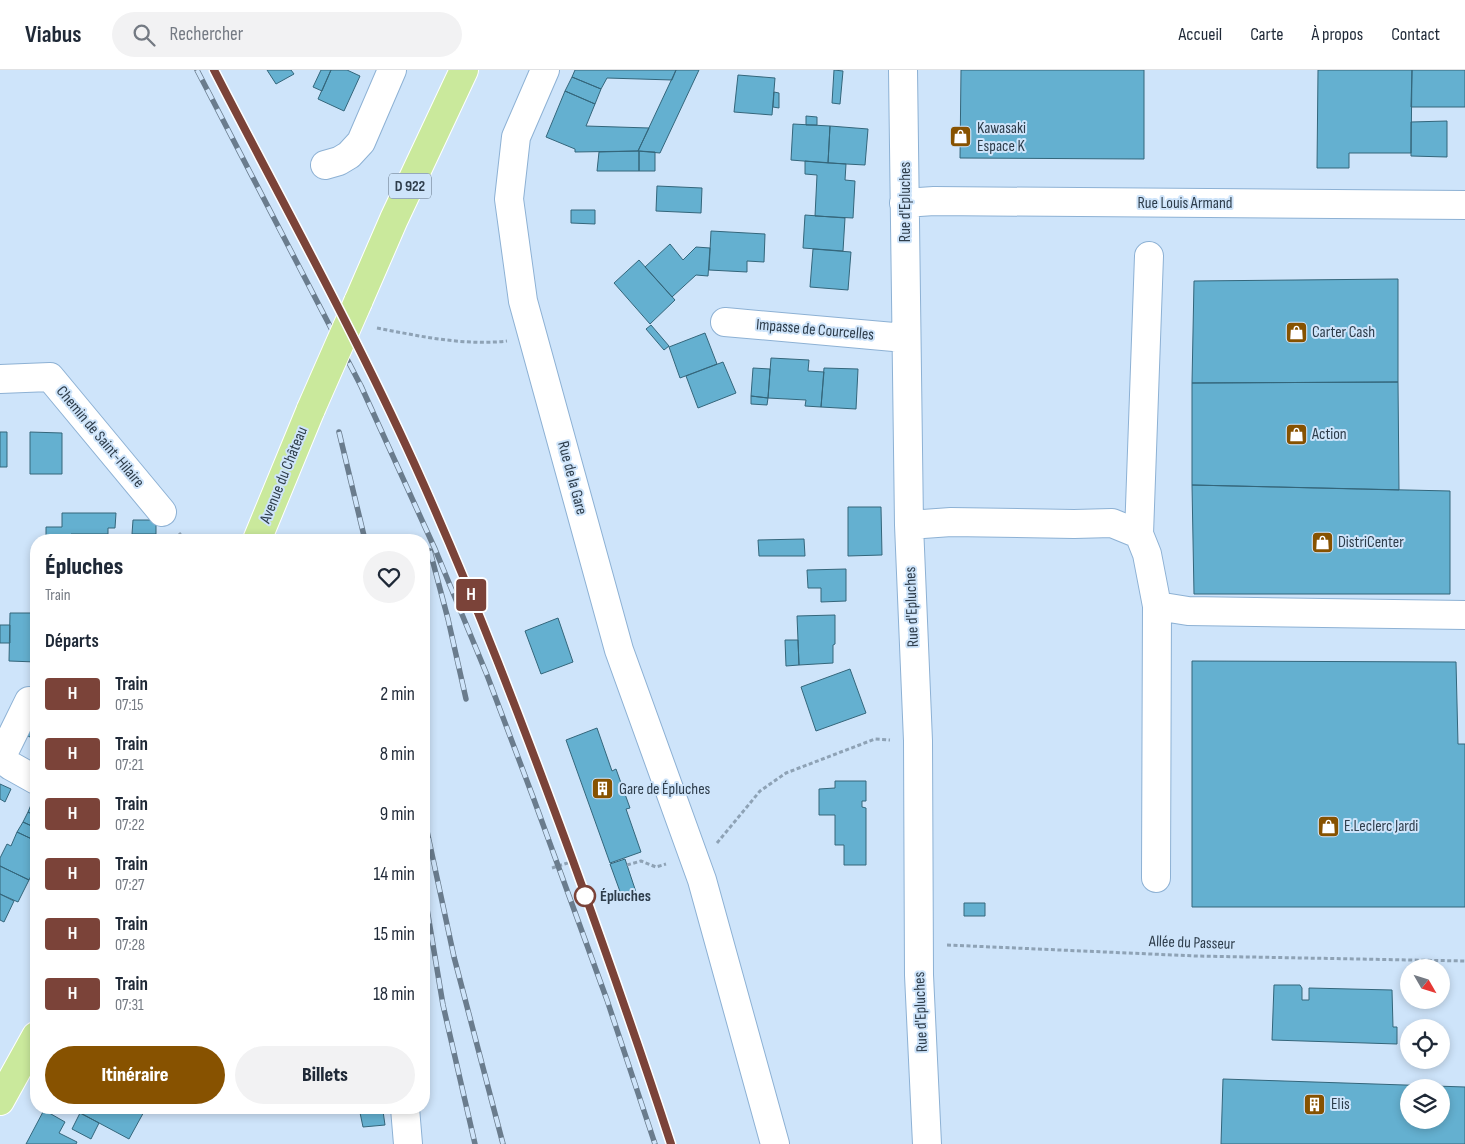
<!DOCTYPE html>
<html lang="fr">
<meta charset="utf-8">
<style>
body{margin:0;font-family:"Sofia Sans Condensed",sans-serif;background:#f2f2f3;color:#1f2937;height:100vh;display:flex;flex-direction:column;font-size:19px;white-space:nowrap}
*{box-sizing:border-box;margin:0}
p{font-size:16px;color:#747a83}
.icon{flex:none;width:28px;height:28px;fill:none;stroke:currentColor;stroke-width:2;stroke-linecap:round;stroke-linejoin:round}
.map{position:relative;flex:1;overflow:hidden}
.panel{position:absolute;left:30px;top:464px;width:400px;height:580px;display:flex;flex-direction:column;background:#fff;border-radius:20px;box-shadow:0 2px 8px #0003}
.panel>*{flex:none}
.badge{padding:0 10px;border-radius:4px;font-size:18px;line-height:32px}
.needle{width:32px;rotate:129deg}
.tools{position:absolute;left:1400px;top:889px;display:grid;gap:10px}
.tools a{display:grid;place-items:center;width:50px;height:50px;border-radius:50%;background:#fff;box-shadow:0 2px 8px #0003;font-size:25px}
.map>.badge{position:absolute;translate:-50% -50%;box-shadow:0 0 0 2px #fff}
h2{padding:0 15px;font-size:19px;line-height:45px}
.round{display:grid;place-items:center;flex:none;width:52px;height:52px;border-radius:26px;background:#f2f2f3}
.summary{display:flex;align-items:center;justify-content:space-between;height:85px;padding:0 15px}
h1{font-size:24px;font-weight:800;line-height:38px}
.button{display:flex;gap:10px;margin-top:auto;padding:10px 15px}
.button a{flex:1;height:58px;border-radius:30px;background:#875200;color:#fff;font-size:20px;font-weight:800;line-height:58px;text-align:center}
.button a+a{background:#f2f2f3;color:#1f2937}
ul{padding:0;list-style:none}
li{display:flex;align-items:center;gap:15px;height:60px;padding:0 15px}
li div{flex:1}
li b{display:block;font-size:19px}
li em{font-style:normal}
li .badge{min-width:55px;font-weight:700;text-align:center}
header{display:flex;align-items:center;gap:30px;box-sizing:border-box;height:70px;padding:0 25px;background:#fff;border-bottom:1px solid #e0e1e3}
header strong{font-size:24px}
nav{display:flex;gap:28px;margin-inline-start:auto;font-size:18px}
.search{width:350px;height:45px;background:#f2f2f3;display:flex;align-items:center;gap:12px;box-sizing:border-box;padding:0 18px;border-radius:28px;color:#747a83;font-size:19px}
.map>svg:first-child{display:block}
</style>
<header>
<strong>Viabus</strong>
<div class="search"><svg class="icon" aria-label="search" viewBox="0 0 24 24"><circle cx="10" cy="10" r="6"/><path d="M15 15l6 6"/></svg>Rechercher</div>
<nav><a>Accueil</a><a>Carte</a><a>À propos</a><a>Contact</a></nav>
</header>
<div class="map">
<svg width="1465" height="1074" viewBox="0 0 1465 1074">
<rect width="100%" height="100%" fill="#cee4fa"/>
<!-- building -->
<path fill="#64b0d0" stroke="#34667b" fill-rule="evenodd" d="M267 0H291L294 4 276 14Z
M321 0H331L322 21 313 17Z
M331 0H347L360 6 344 41 318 29Z
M575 0H676L672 10 607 8 601 19 572 7Z
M676 0H699L660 83 638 81Z
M834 0 843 1 840 34 832 33Z
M961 0H1144V89L960 88Z
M1318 0H1412L1411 83H1349V98H1317Z
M1412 0H1465V37H1411Z
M738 5 775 8 772 45 734 42Z
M572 7 601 19 595 34 565 21Z
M565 21 595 34 586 56 649 58 638 81 575 82V79L546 67Z
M774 22 779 23V38L773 37Z
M806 46 817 47V55H806Z
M1447 51V87L1411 86V52Z
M793 54 830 56 828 93 791 90Z
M830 56 868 59 865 95 828 93Z
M638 81H639V101H597L599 82Z
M639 81 655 82V101H639Z
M805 91 846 94 845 110 855 111 853 148 815 146 817 105 805 104Z
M657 116 702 118 701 143 656 141Z
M571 140H595V154L571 153Z
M805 145 845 148 843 181 803 178Z
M711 161 765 164 764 192 747 191V202L709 200Z
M670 174 683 190 696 177 710 178 708 206 696 205 672 227 645 197Z
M813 179 851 182 848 220 810 217Z
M639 190 675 230 650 254 614 213Z
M1398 209V312L1192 313 1194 211Z
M651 255 669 276 664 280 646 259Z
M705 263 717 294 680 308 669 277Z
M771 288 809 290 808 301 824 302 821 337 805 336 806 330 768 328Z
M723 292 736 323 698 338 686 306Z
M753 298 770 299 768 328 751 326Z
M824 298 858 299 856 339 821 337Z
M1398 312 1399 420 1192 415V313Z
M751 326 768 328 767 335 751 334Z
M0 362H7V397H0Z
M30 362 62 363V404H30Z
M1192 415 1450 421V524H1194Z
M848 437H881L882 485 848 486Z
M62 443H116L115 458H108V464H71V470H46V457H62Z
M133 450H156V464H132Z
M804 469 805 486H759L758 470Z
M846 499V531L821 532V518H808L807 500Z
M10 543H36V592L9 591Z
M835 545V574L833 575V593L799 595 797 546Z
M558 548 573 592 541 604 525 561Z
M0 555H10V573H0Z
M785 570H798L799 595 786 596Z
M1192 591 1456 592 1458 674H1465V837H1192Z
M850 599 866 643 816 661 801 617Z
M29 654 36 658V670L24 664Z
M597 658 612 701 616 699 630 738 626 739 641 782 610 793 566 670Z
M835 711H866V731H862V737L866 738V795H844V775H835V745H819V719L835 718Z
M0 714 11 719 5 732 0 729Z
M33 730 36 731V746L28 742Z
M28 742 36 746V758L23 752Z
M23 752 36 758V771L17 762Z
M17 762 36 771V777L33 784 36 787V795L29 810 0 796V788L7 774 11 776Z
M625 789 636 822 622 827 610 794Z
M0 796 29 810 18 832 0 824Z
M0 824 14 831 4 852 0 850Z
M964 833H985V846H964Z
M1274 915H1300L1302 918V930H1309V918L1392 920 1393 957H1397V974L1272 970Z
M1223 1009 1465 1017V1074H1221ZM1409 1018H1441V1050H1409Z
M74 1038H107L116 1042 118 1038H146L129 1069 73 1039Z
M359 1038H385V1040L383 1041 385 1055 363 1057Z
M44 1040 65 1052 59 1063 77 1072 76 1074H26Z
M80 1043 99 1053 91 1069 72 1059Z"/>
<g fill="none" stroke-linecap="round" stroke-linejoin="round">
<defs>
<path id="minor" d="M545 0 516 67 509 129 523 231 619 580 702 810 775 1074
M903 0 909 455 918 671 919 905 927 1074
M325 95 339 91 349 85 361 72 392 0
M904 133 934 131 1465 135
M725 252 905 268
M0 309 50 307 162 442
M909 455 951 452 1074 454 1112 453 1139 464 1147 484 1157 536 1188 541 1465 545
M1139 464 1149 186
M0 688 11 696 36 710
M1 688 29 631
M1156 808 1157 536
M405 1038 408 1074"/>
<path id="major" d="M358 232 394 149 464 0
M257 470 311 339
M0 1031 36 966"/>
</defs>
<!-- minor casing -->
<use href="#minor" stroke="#8db1d4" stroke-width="30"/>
<!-- major casing -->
<use href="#major" stroke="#fff" stroke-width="30"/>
<!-- path -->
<path stroke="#8ea2b5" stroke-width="3" stroke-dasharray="4 2.5" stroke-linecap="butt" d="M377 258C419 266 464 276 507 271
M179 463 185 470
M717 773 760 721 786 703 875 669 890 670
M627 795 641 791 656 797 666 794
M552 798 577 790
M947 875 1196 886 1465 891"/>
<!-- minor -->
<use href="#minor" stroke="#fff" stroke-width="28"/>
<!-- major -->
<use href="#major" stroke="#cae99c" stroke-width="28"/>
<defs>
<path id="rail" d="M197 0 361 316 435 479 487 605 533 727 607 930 655 1074
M214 0C268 104 326 207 376 313 451 468 514 629 573 791 607 885 640 979 671 1074
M339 362 365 470
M430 481 448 549 466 629
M424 747 454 887 503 1074
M424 821 443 935 475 1074"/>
</defs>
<!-- rail casing -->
<use href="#rail" stroke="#6a7c8d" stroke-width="5.5"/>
<!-- rail -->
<use href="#rail" stroke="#cee4fa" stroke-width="4" stroke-dasharray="11" stroke-linecap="butt"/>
<defs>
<path id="major-bridge" d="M311 339 358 232"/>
</defs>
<!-- major-bridge casing -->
<use href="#major-bridge" stroke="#fff" stroke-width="30" stroke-linecap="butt"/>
<!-- major-bridge -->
<use href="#major-bridge" stroke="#cae99c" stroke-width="28"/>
</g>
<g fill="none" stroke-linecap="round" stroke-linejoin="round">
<defs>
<path id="line" d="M214 0C281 130 353 259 414 393 473 523 524 657 573 791 607 885 640 979 671 1074"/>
</defs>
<!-- line casing -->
<use href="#line" stroke="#fff" stroke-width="11"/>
<!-- line -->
<use href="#line" stroke="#7b4339" stroke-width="8"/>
</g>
<!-- icons -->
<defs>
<symbol id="shop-square" viewBox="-11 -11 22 22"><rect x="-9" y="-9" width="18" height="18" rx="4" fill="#875200" stroke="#cee4fa"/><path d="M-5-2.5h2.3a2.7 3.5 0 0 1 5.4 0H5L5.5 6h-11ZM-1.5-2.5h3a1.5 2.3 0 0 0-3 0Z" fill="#fff"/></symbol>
<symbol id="building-square" viewBox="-11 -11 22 22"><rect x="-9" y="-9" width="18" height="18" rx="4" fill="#875200" stroke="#cee4fa"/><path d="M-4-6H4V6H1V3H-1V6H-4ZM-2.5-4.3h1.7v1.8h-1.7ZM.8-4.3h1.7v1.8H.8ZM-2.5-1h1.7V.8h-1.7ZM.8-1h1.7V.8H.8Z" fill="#fff"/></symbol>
</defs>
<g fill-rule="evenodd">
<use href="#shop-square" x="948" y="54" width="25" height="25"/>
<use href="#shop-square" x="1284" y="250" width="25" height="25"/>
<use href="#shop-square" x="1284" y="352" width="25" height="25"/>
<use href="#shop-square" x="1310" y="460" width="25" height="25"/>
<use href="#building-square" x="590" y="706" width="25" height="25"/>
<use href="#shop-square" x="1316" y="744" width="25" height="25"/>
<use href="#building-square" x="1302" y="1022" width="25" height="25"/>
</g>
<!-- markers -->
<circle fill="#fff" stroke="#7b4339" stroke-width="2.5" cx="585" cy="826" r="10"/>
<g text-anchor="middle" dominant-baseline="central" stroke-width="4" stroke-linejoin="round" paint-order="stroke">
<!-- shield labels -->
<rect fill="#cee4fa" stroke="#5e6f80" stroke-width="1" x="389" y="103.5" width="42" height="25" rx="4"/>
<g font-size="15" font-weight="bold" fill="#2e3d4b">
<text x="410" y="116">D 922</text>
</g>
<!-- poi labels -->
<g font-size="16" fill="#2e3d4b" stroke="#cee4fa" text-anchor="start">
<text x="977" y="58">Kawasaki<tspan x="977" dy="18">Espace K</tspan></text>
<text x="1312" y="262">Carter Cash</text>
<text x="1312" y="364">Action</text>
<text x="1338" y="472">DistriCenter</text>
<text x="619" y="719">Gare de Épluches</text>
<text x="1344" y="756">E.Leclerc Jardi</text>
<text x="1331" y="1034">Elis</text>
</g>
<!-- street labels -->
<g font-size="16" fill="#2e3d4b" stroke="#cee4fa">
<text transform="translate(905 132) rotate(-90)">Rue d'Epluches</text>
<text x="1185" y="133">Rue Louis Armand</text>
<text transform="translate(815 260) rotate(5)">Impasse de Courcelles</text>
<text transform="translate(100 367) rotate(50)">Chemin de Saint-Hilaire</text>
<text transform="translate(284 405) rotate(-68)">Avenue du Château</text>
<text transform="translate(572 408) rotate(75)">Rue de la Gare</text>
<text transform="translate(912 537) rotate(-92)">Rue d'Epluches</text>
<text transform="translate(1192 873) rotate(2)">Allée du Passeur</text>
<text transform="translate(921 942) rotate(-92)">Rue d'Epluches</text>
</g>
<!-- stop labels -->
<g font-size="16" font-weight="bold" fill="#2e3d4b" stroke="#cee4fa" text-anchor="start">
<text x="600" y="826">Épluches</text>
</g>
</g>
</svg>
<div class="tools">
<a><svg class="needle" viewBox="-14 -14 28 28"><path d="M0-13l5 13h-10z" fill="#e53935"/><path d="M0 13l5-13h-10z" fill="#747a83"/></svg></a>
<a><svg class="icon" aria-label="locate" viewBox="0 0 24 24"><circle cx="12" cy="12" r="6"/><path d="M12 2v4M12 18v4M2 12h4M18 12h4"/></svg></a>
<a><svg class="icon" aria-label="layers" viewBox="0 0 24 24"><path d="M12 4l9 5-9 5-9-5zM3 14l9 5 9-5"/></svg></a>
</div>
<b class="badge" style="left:471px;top:525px;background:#7b4339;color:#fff">H</b>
<section class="panel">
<div class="summary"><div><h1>Épluches</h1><p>Train</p></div><a class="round"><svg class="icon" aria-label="heart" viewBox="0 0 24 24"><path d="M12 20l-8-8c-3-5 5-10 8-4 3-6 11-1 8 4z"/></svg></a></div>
<h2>Départs</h2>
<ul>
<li><span class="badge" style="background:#7b4339;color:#fff">H</span><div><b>Train</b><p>07:15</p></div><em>2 min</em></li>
<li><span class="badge" style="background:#7b4339;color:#fff">H</span><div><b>Train</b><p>07:21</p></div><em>8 min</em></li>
<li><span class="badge" style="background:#7b4339;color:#fff">H</span><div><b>Train</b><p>07:22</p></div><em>9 min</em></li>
<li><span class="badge" style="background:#7b4339;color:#fff">H</span><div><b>Train</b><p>07:27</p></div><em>14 min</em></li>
<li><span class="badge" style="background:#7b4339;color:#fff">H</span><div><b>Train</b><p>07:28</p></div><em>15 min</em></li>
<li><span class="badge" style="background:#7b4339;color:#fff">H</span><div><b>Train</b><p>07:31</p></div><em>18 min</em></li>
</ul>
<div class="button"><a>Itinéraire</a><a>Billets</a></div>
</section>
</div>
